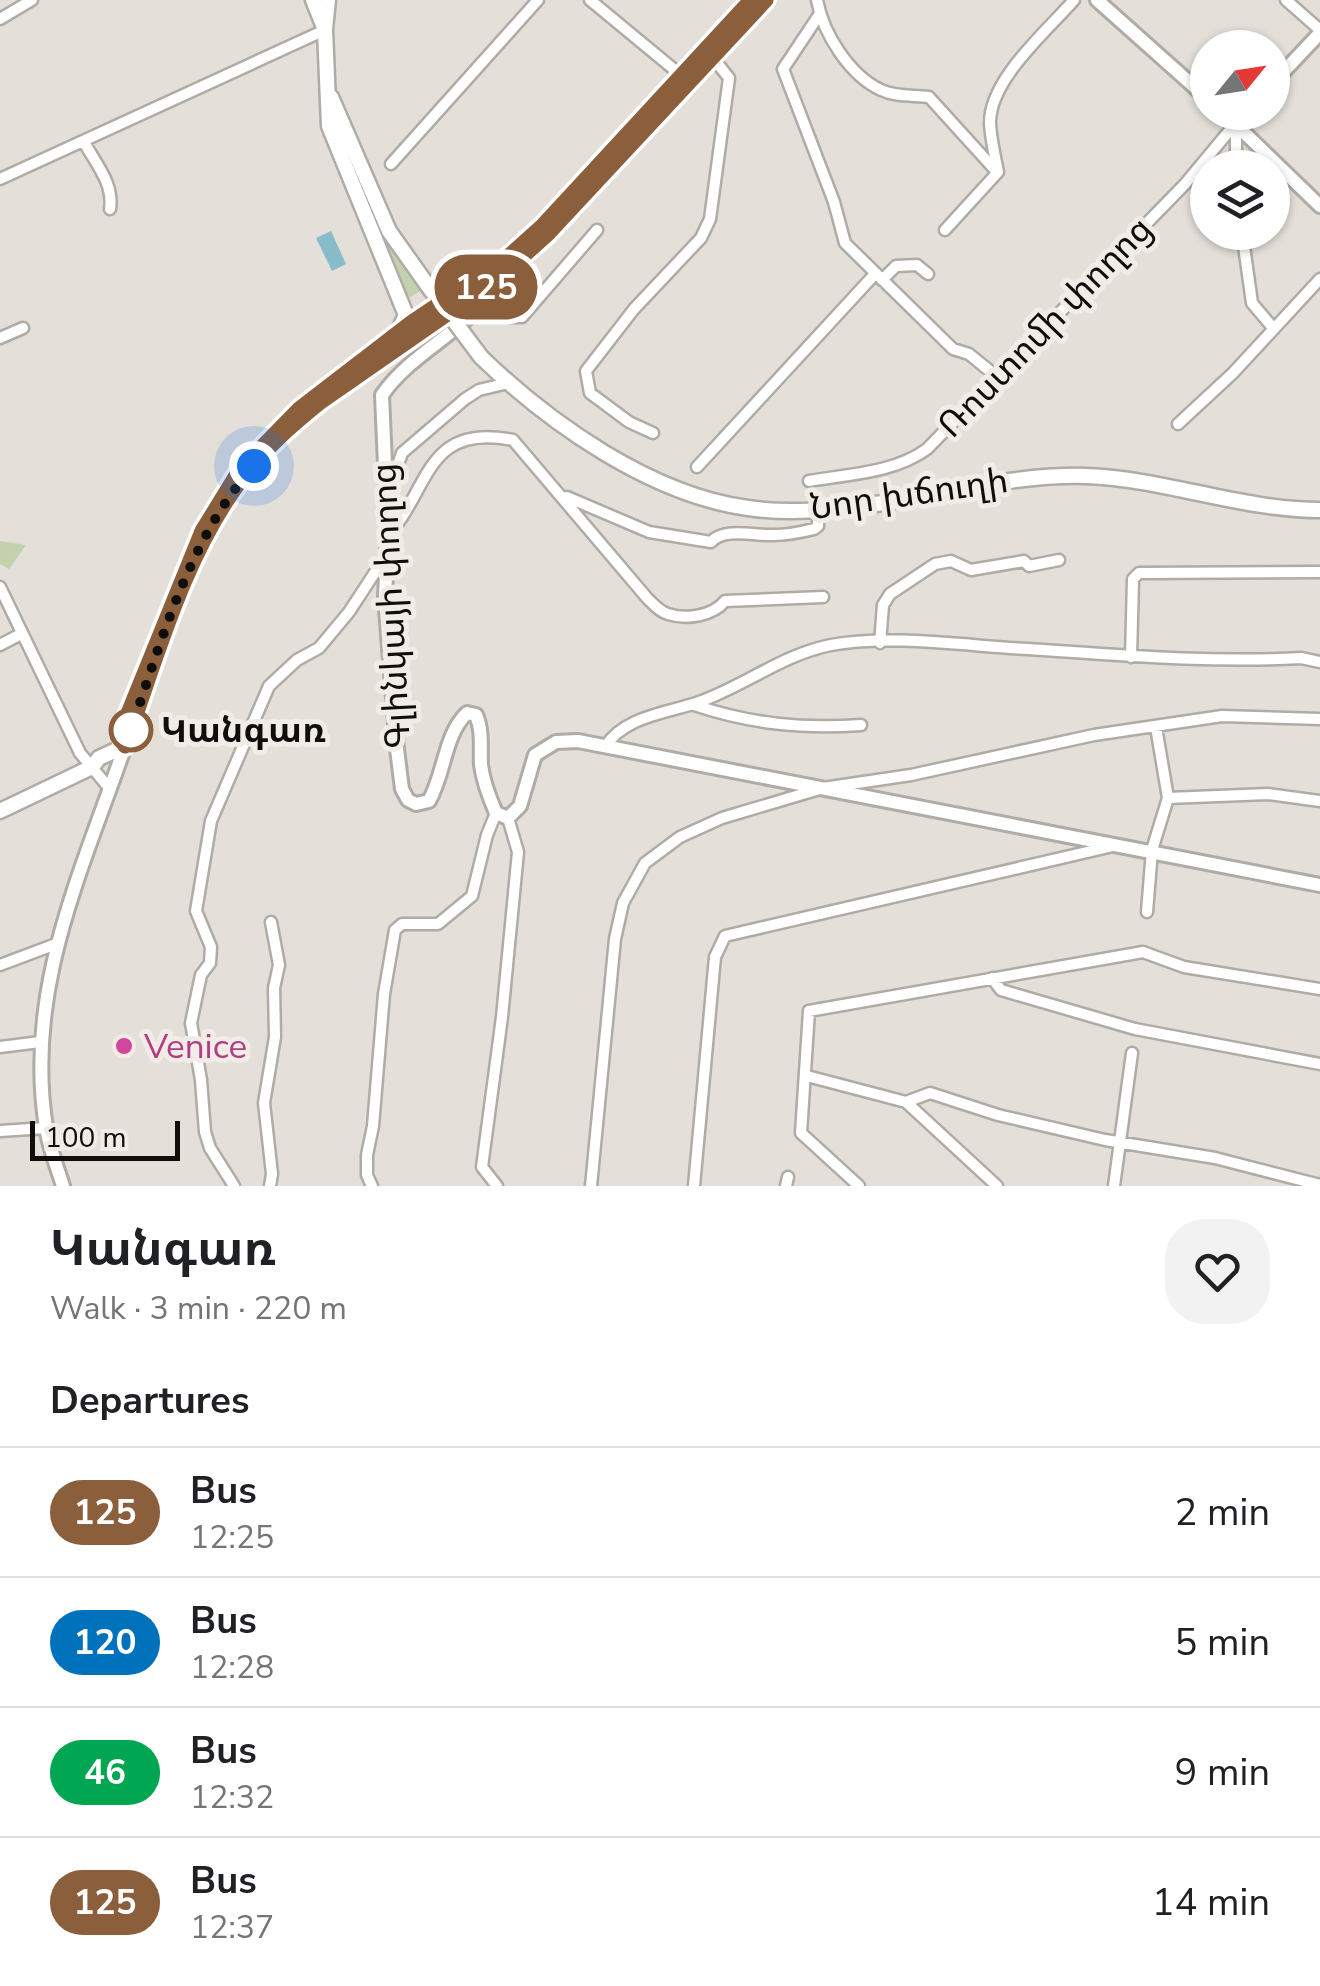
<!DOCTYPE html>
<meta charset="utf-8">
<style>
body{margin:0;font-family:"Nunito Sans","Noto Sans Armenian",sans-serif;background:#f2f2f2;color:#202124;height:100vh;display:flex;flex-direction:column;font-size:38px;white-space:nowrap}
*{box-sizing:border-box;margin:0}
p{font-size:32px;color:#757577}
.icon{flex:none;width:55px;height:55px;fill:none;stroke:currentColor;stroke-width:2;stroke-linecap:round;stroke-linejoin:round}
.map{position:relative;height:1186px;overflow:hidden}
.panel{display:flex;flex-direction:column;background:#fff;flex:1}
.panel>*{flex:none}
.badge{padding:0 20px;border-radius:32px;font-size:35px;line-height:65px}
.needle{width:65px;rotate:60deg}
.buttons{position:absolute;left:1190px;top:30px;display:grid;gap:20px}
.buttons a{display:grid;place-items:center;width:100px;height:100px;border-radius:50%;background:#fff;box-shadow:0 2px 8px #0004;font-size:50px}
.scale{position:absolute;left:30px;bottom:25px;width:150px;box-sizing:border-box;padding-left:10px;border:5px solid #100e0c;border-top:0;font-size:28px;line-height:35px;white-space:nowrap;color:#100e0c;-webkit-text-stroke:8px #f2ece6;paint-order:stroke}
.you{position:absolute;width:50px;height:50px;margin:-25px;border:8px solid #fff;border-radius:50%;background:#1a73e8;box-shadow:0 0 0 15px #1a73e833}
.map>.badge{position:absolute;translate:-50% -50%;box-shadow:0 0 0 5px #fff}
h2{padding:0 50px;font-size:38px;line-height:90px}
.round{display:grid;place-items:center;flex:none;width:105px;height:105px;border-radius:40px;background:#f2f2f2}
.head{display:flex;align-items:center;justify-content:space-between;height:170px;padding:0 50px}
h1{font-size:48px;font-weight:700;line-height:75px}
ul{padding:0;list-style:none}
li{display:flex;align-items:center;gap:30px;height:130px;padding:0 50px;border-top:2px solid #e0e0e0}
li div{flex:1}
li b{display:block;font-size:38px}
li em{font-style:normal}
li .badge{min-width:110px;font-weight:700;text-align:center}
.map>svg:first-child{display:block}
</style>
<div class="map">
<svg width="1320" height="1186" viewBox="0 0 1320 1186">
<rect width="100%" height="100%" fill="#e5dfd9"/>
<!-- green -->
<path fill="#c3d2ae" d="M346 150 422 290 407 299Z
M0 541 26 545 9 569 0 564Z"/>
<!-- water -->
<path fill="#89bcc9" d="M331 231 346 264 332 271 316 238Z"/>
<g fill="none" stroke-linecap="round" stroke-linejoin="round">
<defs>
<path id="minor" d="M590 0 682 76
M817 0C823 33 849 75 881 90 896 97 913 95 929 97L997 172
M1286 0 1320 30
M819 15 783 69 834 202 845 243 953 349 969 354 996 376
M0 19 32 0
M1236 125V168
M84 142C96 164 114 184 110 209
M391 164 538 0
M0 179 325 30
M945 230 998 172C995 157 991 140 990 124 989 80 1046 32 1074 0
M1242 232 1252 303 1274 329
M499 278 510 285 513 292 510 317H522L597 230
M882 280 896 266 917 265 928 274
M0 338 23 328
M1178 424 1233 373 1320 279
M653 433 629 422 590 393 586 371 634 309 701 238 710 219 729 78 710 54
M697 467 875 274
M809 481C849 474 894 473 927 449L1185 184 1235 124
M388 494 402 453 465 399 479 390 508 383
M567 497 649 532 711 542C725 527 754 536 774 535 787 535 802 532 814 529L818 526V509
M388 535C430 490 425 422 513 440L647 598C653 604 660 612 668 614 686 620 713 616 725 601L823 597
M0 587 80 753 110 789
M880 643 883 605 890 594 935 564 951 561 971 570 1024 561 1029 566 1059 560
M0 645 21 634
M1131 657 1133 579 1139 573 1320 572
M694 705C751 724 802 729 861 725
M605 747C624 716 668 713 699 702 744 686 784 654 831 645 889 634 968 646 1028 649 1119 655 1209 663 1301 658L1320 662
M1168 798 1268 794 1320 801
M1147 912 1152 850 1168 798 1156 727
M0 965 56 944
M992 978 1001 990 1135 1029 1320 1064
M0 1047 40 1042
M807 1076 906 1102 930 1093 998 1115 1105 1140 1215 1158 1320 1185
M906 1102 997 1186
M0 1131 46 1128
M234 1186 210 1148 205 1132 201 1080 191 1023 201 975 210 963 211 947 196 911 211 821 269 686 297 660 319 648 349 612 385 557
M270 1186 272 1174 264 1103 275 1037 274 988 279 965 271 922
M372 1186 367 1175V1155L373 1126 384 994 395 930 402 924H438L472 896 487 835 496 813
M497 1186 482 1167 502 1017 518 852 508 818
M591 1186 615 939 623 903 645 863 680 837 722 818 823 788 911 775 1094 735 1222 716 1320 719
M694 1186 715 957 725 936 1113 846
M786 1186 788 1177
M859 1186 801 1133 809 1011 1143 952 1184 967 1320 989
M1114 1186 1132 1053"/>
<path id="tertiary" d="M1097 0 1208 99
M1272 84 1320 33
M1223 112 1320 206
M497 282C470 331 414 349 382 395L388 535 385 596 397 749 402 789 408 800 416 804 429 801C445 773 444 735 467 713L476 715C483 731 480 748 481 765 483 781 489 797 496 813L508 818 520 806 535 755 556 742 578 741 1320 885
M63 1186C57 1167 49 1147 46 1127 24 990 82 871 125 746"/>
<path id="secondary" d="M313 0 325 30 329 126 406 315 399 330
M325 29 328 0
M331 97 389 231 428 286
M481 357C549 423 651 495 748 508 787 514 830 510 869 505 943 495 1011 474 1087 476 1165 479 1242 510 1320 510
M359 362 503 261 542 226 751 0
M125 746C158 658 183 560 239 483 305 392 413 347 499 279 539 248 572 208 606 172 660 115 713 58 765 0
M0 811 92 767 99 758 125 746"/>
</defs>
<!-- minor casing -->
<use href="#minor" stroke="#b1aba6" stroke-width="15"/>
<!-- tertiary casing -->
<use href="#tertiary" stroke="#b1aba6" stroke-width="18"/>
<!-- secondary casing -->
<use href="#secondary" stroke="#b1aba6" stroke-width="19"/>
<!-- minor -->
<use href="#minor" stroke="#fff" stroke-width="10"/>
<!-- tertiary -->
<use href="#tertiary" stroke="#fff" stroke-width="12"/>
<!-- secondary -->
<use href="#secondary" stroke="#fff" stroke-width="14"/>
<defs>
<path id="secondary-bridge" d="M428 286 481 357"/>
</defs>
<!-- secondary-bridge casing -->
<use href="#secondary-bridge" stroke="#b1aba6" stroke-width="19" stroke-linecap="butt"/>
<!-- secondary-bridge -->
<use href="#secondary-bridge" stroke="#fff" stroke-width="14"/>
</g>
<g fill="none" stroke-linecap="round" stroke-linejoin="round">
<defs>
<path id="line" d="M751 0 542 226 503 261 412 322 299 409 253 456 237 474 202 531 120 733 125 746C157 658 183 559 239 483 262 451 292 425 322 401L499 278 548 234 766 0"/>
</defs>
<!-- line casing -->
<use href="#line" stroke="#fff" stroke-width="22"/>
<!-- line -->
<use href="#line" stroke="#8b5e3c" stroke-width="15"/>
<!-- walk -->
<path stroke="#100e0c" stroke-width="10" stroke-dasharray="0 18" d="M131 730 120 733 125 746C159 652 186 541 254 466"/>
</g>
<!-- markers -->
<circle fill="#fff" stroke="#8b5e3c" stroke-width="5" cx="131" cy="730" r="20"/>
<circle fill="#d1479c" stroke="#f2ece6" stroke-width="4" cx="124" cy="1046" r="10"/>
<g text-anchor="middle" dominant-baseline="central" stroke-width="10" stroke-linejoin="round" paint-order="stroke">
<!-- street labels -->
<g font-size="35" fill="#100e0c" stroke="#f2ece6">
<text transform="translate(1045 327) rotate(-46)">Ռոստոմի փողոց</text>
<text transform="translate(909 494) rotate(-8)">Նոր խճուղի</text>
<text transform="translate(391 606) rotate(-93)">Գլինկայի փողոց</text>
</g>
<!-- stop labels -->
<g font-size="35" font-weight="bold" fill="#100e0c" stroke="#f2ece6" text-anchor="start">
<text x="161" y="730">Կանգառ</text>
</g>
<!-- hotel labels -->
<g font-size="35" fill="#b23c85" stroke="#f2ece6" text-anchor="start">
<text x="144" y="1046">Venice</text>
</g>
</g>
</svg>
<div class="buttons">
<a><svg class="needle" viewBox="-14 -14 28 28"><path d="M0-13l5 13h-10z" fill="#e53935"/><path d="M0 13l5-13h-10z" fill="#757577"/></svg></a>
<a><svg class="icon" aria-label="layers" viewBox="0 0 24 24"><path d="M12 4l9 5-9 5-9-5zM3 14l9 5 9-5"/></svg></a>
</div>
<div class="scale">100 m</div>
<div class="you" style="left:254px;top:466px"></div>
<b class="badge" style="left:486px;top:287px;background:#8b5e3c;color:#fff">125</b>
</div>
<section class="panel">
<div class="head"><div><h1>Կանգառ</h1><p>Walk · 3 min · 220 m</p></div><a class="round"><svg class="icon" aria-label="heart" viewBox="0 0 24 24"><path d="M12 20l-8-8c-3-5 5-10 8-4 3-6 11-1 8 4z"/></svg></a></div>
<h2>Departures</h2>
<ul>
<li><span class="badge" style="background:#8b5e3c;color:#fff">125</span><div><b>Bus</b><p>12:25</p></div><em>2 min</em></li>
<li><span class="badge" style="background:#0072bc;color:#fff">120</span><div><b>Bus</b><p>12:28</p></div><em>5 min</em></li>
<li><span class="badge" style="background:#00a651;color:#fff">46</span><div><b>Bus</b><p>12:32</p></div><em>9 min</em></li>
<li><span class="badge" style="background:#8b5e3c;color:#fff">125</span><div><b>Bus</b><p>12:37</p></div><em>14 min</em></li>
</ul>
</section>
